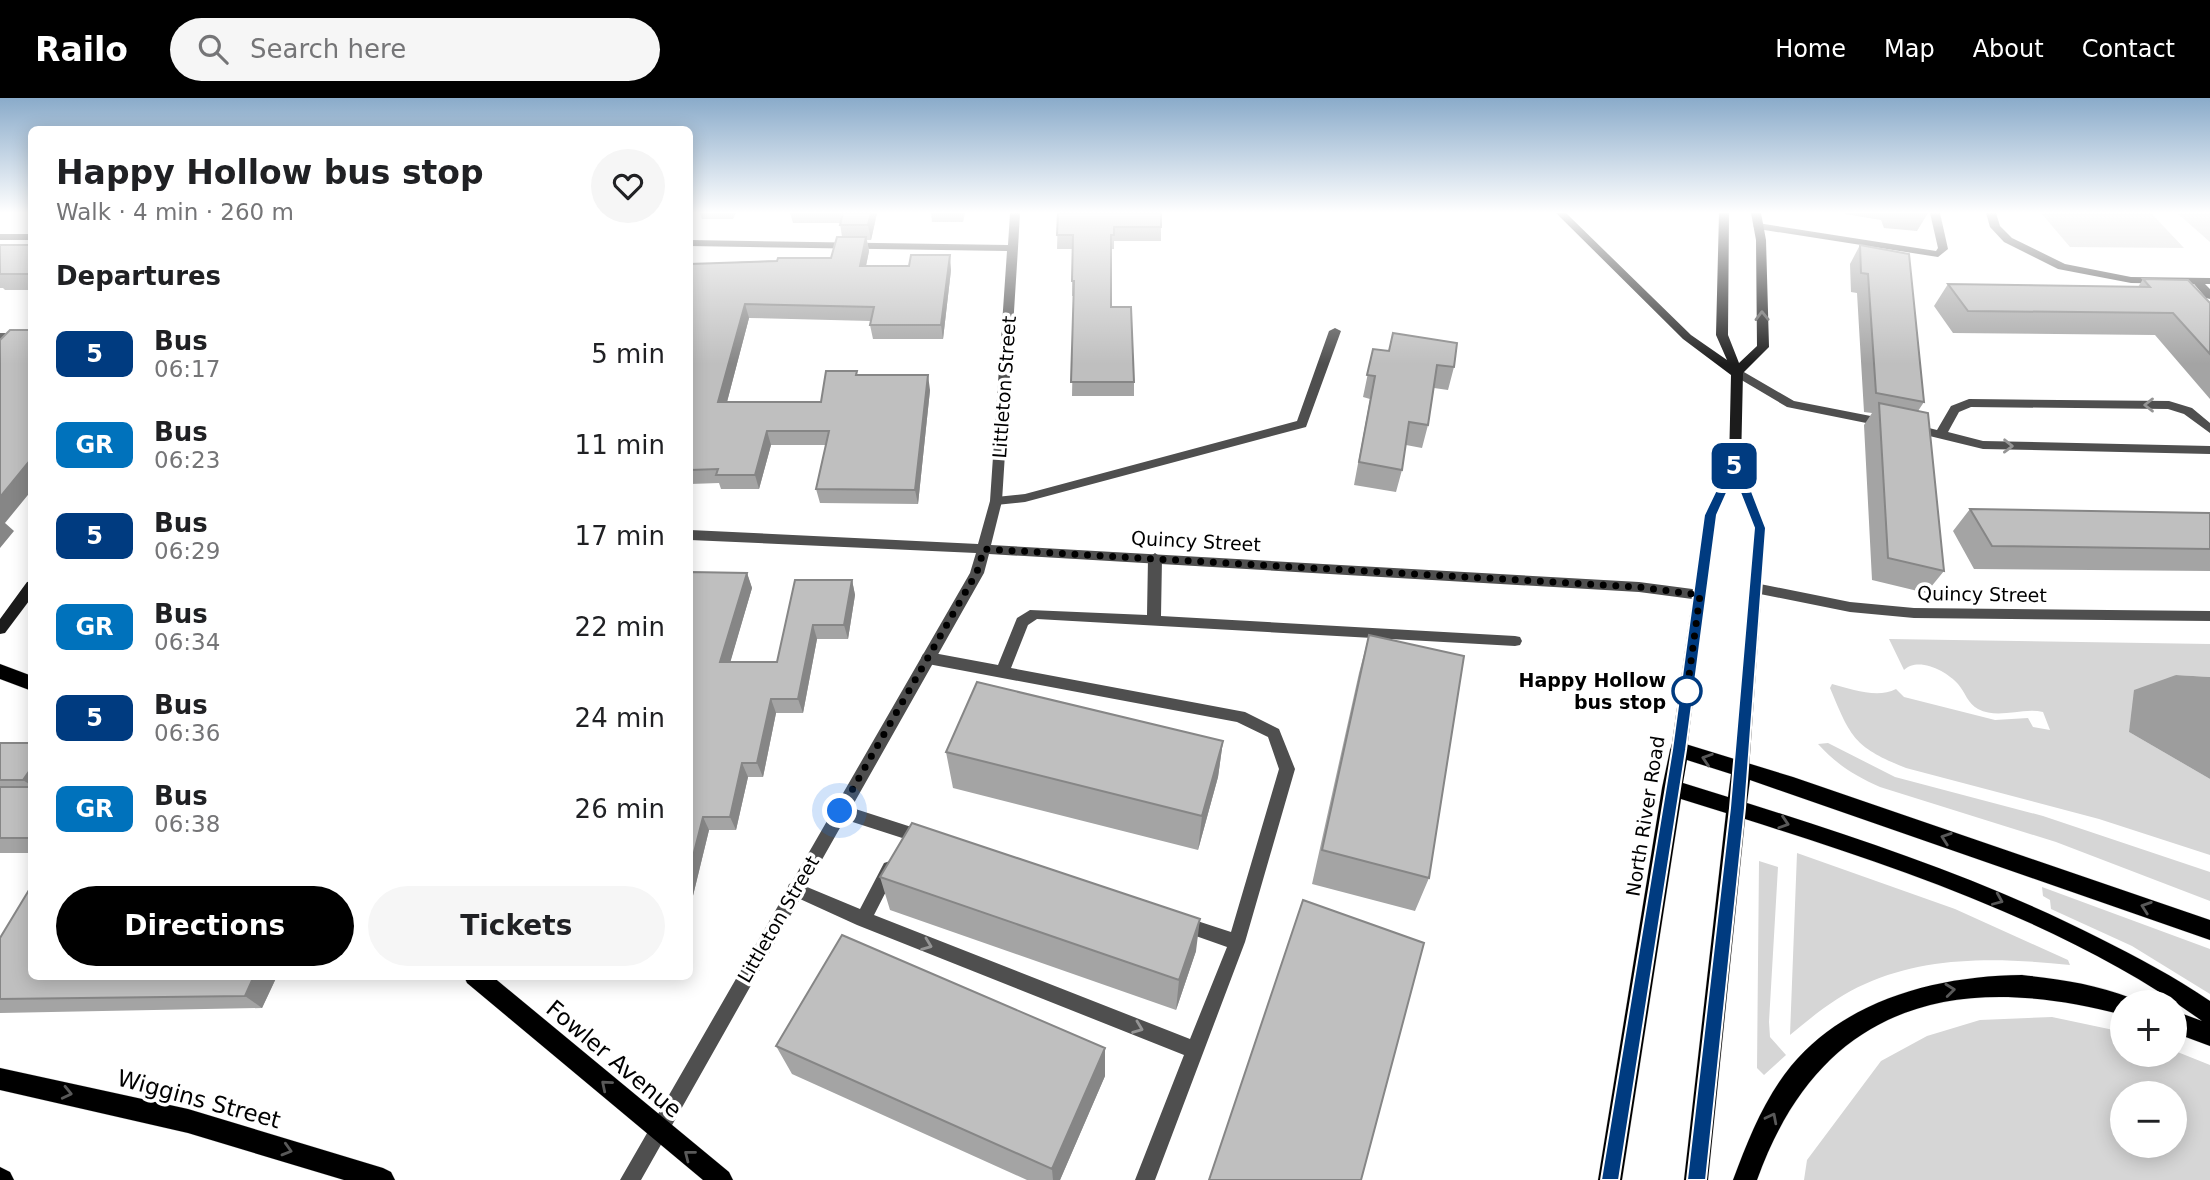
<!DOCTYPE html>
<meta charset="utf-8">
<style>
body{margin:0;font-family:"DejaVu Sans",sans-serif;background:#f6f6f6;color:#202124;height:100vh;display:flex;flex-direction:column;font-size:26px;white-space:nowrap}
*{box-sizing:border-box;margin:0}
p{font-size:23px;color:#757577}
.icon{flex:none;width:38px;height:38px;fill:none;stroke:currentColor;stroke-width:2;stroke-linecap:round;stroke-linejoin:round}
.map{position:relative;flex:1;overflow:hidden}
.side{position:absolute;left:28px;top:28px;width:665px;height:854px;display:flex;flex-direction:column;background:#fff;border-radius:10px;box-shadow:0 4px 18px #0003}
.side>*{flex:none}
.badge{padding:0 14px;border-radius:10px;font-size:24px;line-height:46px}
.fabs{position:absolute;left:2110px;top:892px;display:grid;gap:14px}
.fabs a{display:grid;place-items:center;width:77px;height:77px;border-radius:50%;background:#fff;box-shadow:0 4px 18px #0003;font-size:35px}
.you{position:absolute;width:35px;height:35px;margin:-18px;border:5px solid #fff;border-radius:50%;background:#1a73e8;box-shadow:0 0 0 10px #1a73e833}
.map>.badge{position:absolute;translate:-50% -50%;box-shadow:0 0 0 4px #fff}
h2{padding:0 28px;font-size:26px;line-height:63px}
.round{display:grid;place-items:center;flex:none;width:74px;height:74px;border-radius:37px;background:#f6f6f6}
.overview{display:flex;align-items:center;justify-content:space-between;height:119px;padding:0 28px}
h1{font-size:33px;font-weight:700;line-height:52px}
.cta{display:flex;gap:14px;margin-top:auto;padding:14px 28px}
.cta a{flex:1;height:80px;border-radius:42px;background:#000;color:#fff;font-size:28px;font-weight:700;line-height:80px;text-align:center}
.cta a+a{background:#f6f6f6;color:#202124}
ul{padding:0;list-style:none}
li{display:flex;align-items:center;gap:21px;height:91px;padding:0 28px}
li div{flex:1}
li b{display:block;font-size:26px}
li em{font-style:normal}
li .badge{min-width:77px;font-weight:700;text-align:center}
header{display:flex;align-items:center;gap:42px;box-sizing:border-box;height:98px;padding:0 35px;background:#000;color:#fff}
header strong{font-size:33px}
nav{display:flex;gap:38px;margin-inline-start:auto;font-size:24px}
.search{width:490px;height:63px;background:#f6f6f6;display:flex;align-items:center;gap:18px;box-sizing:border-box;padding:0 24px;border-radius:38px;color:#757577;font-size:26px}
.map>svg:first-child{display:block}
</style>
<header>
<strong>Railo</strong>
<div class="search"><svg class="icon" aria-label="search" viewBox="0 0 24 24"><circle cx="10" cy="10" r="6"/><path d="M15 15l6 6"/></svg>Search here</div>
<nav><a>Home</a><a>Map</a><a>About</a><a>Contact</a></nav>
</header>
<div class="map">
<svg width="2210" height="1082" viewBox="0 0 2210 1082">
<rect width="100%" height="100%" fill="#fff"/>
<!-- green -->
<path fill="#d6d6d6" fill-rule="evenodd" d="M2041 115H2151L2184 150 2070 149Z
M2177 115H2210V144Z
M1889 541 2210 546V579L2176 577 2129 634 2210 681V757L2099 721 1906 670C1854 649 1851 640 1830 590L1832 586C1852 591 1877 601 1896 591L1904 599 1995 622 2028 620 2033 629 2050 632 2043 614C2021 609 1999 622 1978 611 1968 606 1965 594 1958 586 1947 573 1918 558 1904 572Z
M1828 645 1895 679 2043 718 2210 774V803L2056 744 1880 689C1855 678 1836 666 1818 646Z
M1797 755 1955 811 2068 862 2070 867C2002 860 1929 857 1865 886 1837 898 1813 918 1790 937Z
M1759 763 1778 769 1769 924 1770 939 1786 957 1764 977 1757 970Z
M2042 789 2210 851V896L2132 848 2051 811 2050 802 2043 798Z
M2052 919 2123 934V957H2175V953L2210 967V1082H1804L1807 1062 1881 963 1927 938 1980 922ZM2123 996H2175V1048H2123Z"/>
<!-- water -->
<path fill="#9d9d9d" d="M2176 577 2210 579V681L2129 634 2134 592Z"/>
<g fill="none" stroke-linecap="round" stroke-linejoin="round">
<defs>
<path id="primary" d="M0 566 32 578V593L0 581Z
M1679 644 1793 679 2210 822V842L1750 682 1747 705C1867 743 1987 783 2099 840 2137 859 2175 879 2210 903V948L2175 935V913L2202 923C2071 827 1899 770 1745 721L1708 1082H1684L1726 715 1681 701 1622 1082H1598L1662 690 1670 652 1672 646ZM1687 662 1731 676 1728 699 1683 685Z
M2022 877C2058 881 2096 886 2131 900L2133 905H2123V917C1954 872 1820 906 1757 1082H1733C1748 1042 1764 1001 1791 968 1847 901 1937 878 2022 877Z
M464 878H492L729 1074 733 1082H703L467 885Z
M0 970 188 1011 383 1070 391 1074 395 1082H344L188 1035 0 992Z
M0 1069 10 1074 14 1082H0Z"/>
</defs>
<!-- primary casing -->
<use href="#primary" stroke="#dbdbdb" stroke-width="1"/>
<!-- lane -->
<path fill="#4f4f4f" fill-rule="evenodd" d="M1930 115H1940L1948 151 1938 159 1758 131 1753 128 1758 125 1936 153 1938 150Z
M1986 115H1996L2000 128 2012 140 2065 166 2131 179 2210 180V186H2205L2210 191V201L2206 200 2194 186 2131 185 2058 171 2004 144 1990 129Z
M1335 230 1341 233 1306 329 1025 404 996 407 990 403 996 399 1025 396 1297 323 1329 233Z
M0 235H32V241H0Z
M1737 270 1794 303 1886 321 1892 325 1886 329 1787 309 1733 277V271Z
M1969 301 2169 303 2192 310 2210 325V335L2184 316 2168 311 1971 309 1959 314 1948 334 1983 343 2210 348V356L1983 351 1909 333 1907 330 1913 326 1937 332 1951 308Z
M1155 455 1162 460 1161 518 1515 538 1520 539 1522 543 1520 547 1515 548 1037 521 1028 527 1011 570 1245 614 1279 631 1295 671 1245 844 1155 1082H1135L1184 957 857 827 789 796 787 791 789 786 795 784 860 811 884 765 890 763 896 765 898 770 874 817 1190 941 1227 849 1176 831 1174 826 1176 821 1182 818 1231 834 1279 671 1268 639 1237 624 928 566 923 564 921 560 923 556 928 554 998 567 1017 520 1030 512 1147 517 1148 460Z
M1755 485 1850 504 1914 510 2210 513V523L1914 520 1850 514 1755 495 1748 490Z
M840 706 930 735 932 740 930 745 924 747 834 718 832 713 834 708Z"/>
<!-- street -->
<path fill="#4f4f4f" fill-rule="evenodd" d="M1010 115H1020L1018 150 1002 403 991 447 1639 484 1700 492 1707 497 1700 502 1639 494 989 456 984 475 641 1082H620L970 475 976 455 690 442V432L978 446 990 403 1007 153 690 148V142L1008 147Z
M0 136H32V142H0Z"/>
<!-- secondary -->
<path fill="#1c1c1c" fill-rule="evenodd" d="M1556 115H1566L1691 237 1727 262 1716 237 1719 115H1729L1728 237 1739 265 1757 248 1756 142 1751 115H1761L1766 142 1769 249 1743 275 1741 365 1766 430 1749 672 1746 677 1741 678 1736 677 1733 672 1754 430 1734 379 1716 417 1687 652 1684 656 1679 658 1674 656 1671 652 1704 417 1729 365 1731 277 1683 241Z
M32 483V499L5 535 0 536V521L27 484Z"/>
<!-- primary -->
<use href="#primary" fill="#000" fill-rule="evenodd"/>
</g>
<!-- wall -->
<path fill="#a4a4a4" d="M700 115H736L733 121H702Z
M790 115H877L871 142H867L869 153 866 168 951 172 943 241H873L870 227 871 223 749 220 727 304H821L857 273V277L930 292 918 406 820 405 816 391 826 347H771L759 391H721L719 385 690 386V166L831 160 842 139 840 125H793Z
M931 115H965L963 124H932Z
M1058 115 1161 129V143H1114V151H1111V209L1134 284V298H1072L1074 198H1072V183L1073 151H1057Z
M1844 115H1928L1917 133 1884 130 1881 122 1845 116Z
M0 147H32V192H5L3 190H0Z
M1860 147 1924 304 1918 313 1944 473 1926 495 1872 482 1864 327 1872 315 1864 314 1857 195 1851 194 1850 166Z
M2143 181 2210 205V301L2155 237 1953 235 1934 208 1948 186 2138 189Z
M1373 251 1454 269 1448 292 1434 290 1428 327 1422 350 1406 347 1402 372 1396 394 1354 387 1370 301 1363 299Z
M1970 411 2210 415V473L1974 471 1953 433Z
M690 474 747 475 752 490 730 564H777L852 482 855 497 848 541H817L803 615H776L763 679H748L736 732H709L690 810Z
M1369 537 1429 780 1415 813 1312 786 1359 575Z
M1223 643 1218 679 1198 752 953 690 946 654Z
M0 645H32V755H0Z
M880 779 1196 853 1176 912 890 812Z
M0 840 32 878H277L262 910 0 915Z
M776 948 1105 978 1060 1082H1027L792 976Z"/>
<!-- shaded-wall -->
<path fill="#868686" d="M871 115H877L871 142 868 127Z
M866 139 869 153 863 182 860 168Z
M950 157 951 172 943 241 941 227Z
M745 206 749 220 723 319 718 304Z
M928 277 930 292 918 406 915 392Z
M767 333 771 347 759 391 755 377Z
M32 360V392L5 425 14 433 0 450V399Z
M747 475 752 490 726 579 720 564Z
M852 482 855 497 848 541 844 527Z
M813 527 817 541 803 615 798 601Z
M771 601 776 615 763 679 757 665Z
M1223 643 1218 679 1198 752 1202 718Z
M742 665 748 679 736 732 730 719Z
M32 669V688L23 682Z
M703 719 709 732 690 810V770Z
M1200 821 1196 853 1176 912 1179 882Z
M254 878H277L262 910 245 898Z
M1105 950V978L1060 1082H1053L1052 1071Z"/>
<!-- building -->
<path fill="#bfbfbf" stroke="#868686" stroke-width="2" d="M843 115H871L868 127H840Z
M1058 115H1161V129H1114V137H1111V209H1131L1134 284H1071L1074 183H1072L1073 137H1057Z
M837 139H866L860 168H909L911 157H950L941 227H870L874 209 745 206 718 304H821L826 273H857L856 277H928L915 392 816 391 829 333H767L755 377H716L718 371 690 372V166L777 163 778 160H831Z
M0 147H32V176H0Z
M1860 147 1909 156 1924 304 1876 295 1868 176 1861 175Z
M2143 181 2188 182 2210 205V256L2173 215 1968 213 1948 186 2150 189Z
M10 232H32V360L0 399V242Z
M1393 235 1457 245 1454 269 1437 267 1428 327 1409 324 1402 372 1359 364 1375 278 1367 277 1373 251 1389 253Z
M1879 305 1928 315 1944 473 1888 460Z
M1970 411 2210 415V451L1992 448Z
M690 474 747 475 720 564H777L795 482H852L844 527H813L798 601H771L757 665H742L730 719H703L690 770V589L691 582H690Z
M1369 537 1464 558 1429 780 1322 752Z
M977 584 1223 643 1202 718 946 654Z
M0 645H32V669L23 682H0Z
M0 689H32V740H0Z
M912 725 1200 821 1179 882 880 779Z
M32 787V878H254L245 898 0 901V840Z
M1303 802 1424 845 1361 1082H1209Z
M842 837 1105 950 1052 1071 776 948Z"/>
<!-- one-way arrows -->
<defs><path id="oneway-chevron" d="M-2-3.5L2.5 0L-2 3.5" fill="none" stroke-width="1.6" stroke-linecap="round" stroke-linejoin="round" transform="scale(1.75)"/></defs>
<use stroke="#606060" href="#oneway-chevron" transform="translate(1762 218) rotate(-91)"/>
<g stroke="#959595">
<use href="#oneway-chevron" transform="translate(2149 307) rotate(-180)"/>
<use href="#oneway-chevron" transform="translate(2008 348) rotate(1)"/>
<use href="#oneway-chevron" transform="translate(927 847) rotate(21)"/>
<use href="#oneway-chevron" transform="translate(1138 930) rotate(21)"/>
</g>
<g stroke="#595959">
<use href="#oneway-chevron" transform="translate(1707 661) rotate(-162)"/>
<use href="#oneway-chevron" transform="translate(1784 725) rotate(18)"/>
<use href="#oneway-chevron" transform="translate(1946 740) rotate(-161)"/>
<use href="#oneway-chevron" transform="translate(1998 802) rotate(23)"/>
<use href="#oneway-chevron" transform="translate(2146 809) rotate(-161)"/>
<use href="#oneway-chevron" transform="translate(1950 892) rotate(-6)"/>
<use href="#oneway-chevron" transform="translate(606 987) rotate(-140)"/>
<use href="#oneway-chevron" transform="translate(67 995) rotate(13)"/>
<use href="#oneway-chevron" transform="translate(1772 1020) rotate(-63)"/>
<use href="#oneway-chevron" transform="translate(287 1052) rotate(16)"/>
<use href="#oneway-chevron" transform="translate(689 1057) rotate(-142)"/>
</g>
<!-- sky -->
<linearGradient id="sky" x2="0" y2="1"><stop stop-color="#8aabca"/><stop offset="0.43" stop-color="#fff"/><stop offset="1" stop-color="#fff" stop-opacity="0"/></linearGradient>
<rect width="2210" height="266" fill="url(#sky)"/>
<!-- line -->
<path fill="#003b80" stroke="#fff" stroke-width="2" d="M1735 361 1741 365 1766 430 1745 710 1706 1082H1687L1730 710 1754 430 1734 379 1717 417 1686 652 1619 1082H1601L1672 652 1704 417 1729 365Z"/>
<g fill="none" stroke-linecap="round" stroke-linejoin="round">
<!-- walk -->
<path stroke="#000" stroke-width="7" stroke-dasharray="0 12.6" d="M840 713 977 474 984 451 1639 489 1700 497 1687 593"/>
</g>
<!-- markers -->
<circle fill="#fff" stroke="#003b80" stroke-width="3.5" cx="1687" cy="593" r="14"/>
<g text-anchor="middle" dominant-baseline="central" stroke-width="7" stroke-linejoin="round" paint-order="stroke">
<!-- street labels -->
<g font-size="19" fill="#000" stroke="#fff">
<text transform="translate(1004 289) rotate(-86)">Littleton Street</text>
<text transform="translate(1196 443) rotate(3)">Quincy Street</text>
<text transform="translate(1982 496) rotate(1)">Quincy Street</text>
<text transform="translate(1645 718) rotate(-81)">North River Road</text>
<text transform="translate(778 821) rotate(-60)">Littleton Street</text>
</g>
<!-- stop labels -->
<g font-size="19" font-weight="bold" fill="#000" stroke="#fff" text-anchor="end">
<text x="1666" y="582">Happy Hollow<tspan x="1666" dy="22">bus stop</tspan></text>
</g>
<!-- near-street labels -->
<g font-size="23" fill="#000" stroke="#fff">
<text transform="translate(614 961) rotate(40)">Fowler Avenue</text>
<text transform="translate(199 1001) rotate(15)">Wiggins Street</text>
</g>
</g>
</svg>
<div class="fabs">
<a>+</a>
<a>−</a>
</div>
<div class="you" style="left:840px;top:713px"></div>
<b class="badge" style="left:1734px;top:368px;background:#003b80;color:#fff">5</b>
<section class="side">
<div class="overview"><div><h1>Happy Hollow bus stop</h1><p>Walk · 4 min · 260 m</p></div><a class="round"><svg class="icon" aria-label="heart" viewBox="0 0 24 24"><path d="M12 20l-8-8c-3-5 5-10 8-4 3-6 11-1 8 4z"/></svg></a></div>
<h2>Departures</h2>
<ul>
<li><span class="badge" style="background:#003b80;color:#fff">5</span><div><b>Bus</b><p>06:17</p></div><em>5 min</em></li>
<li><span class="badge" style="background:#0072bc;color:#fff">GR</span><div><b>Bus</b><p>06:23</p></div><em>11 min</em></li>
<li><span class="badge" style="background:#003b80;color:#fff">5</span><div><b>Bus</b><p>06:29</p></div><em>17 min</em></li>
<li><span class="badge" style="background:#0072bc;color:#fff">GR</span><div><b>Bus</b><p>06:34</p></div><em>22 min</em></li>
<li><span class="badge" style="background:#003b80;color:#fff">5</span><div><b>Bus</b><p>06:36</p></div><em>24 min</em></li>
<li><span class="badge" style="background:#0072bc;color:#fff">GR</span><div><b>Bus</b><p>06:38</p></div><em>26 min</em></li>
</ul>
<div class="cta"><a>Directions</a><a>Tickets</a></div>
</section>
</div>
